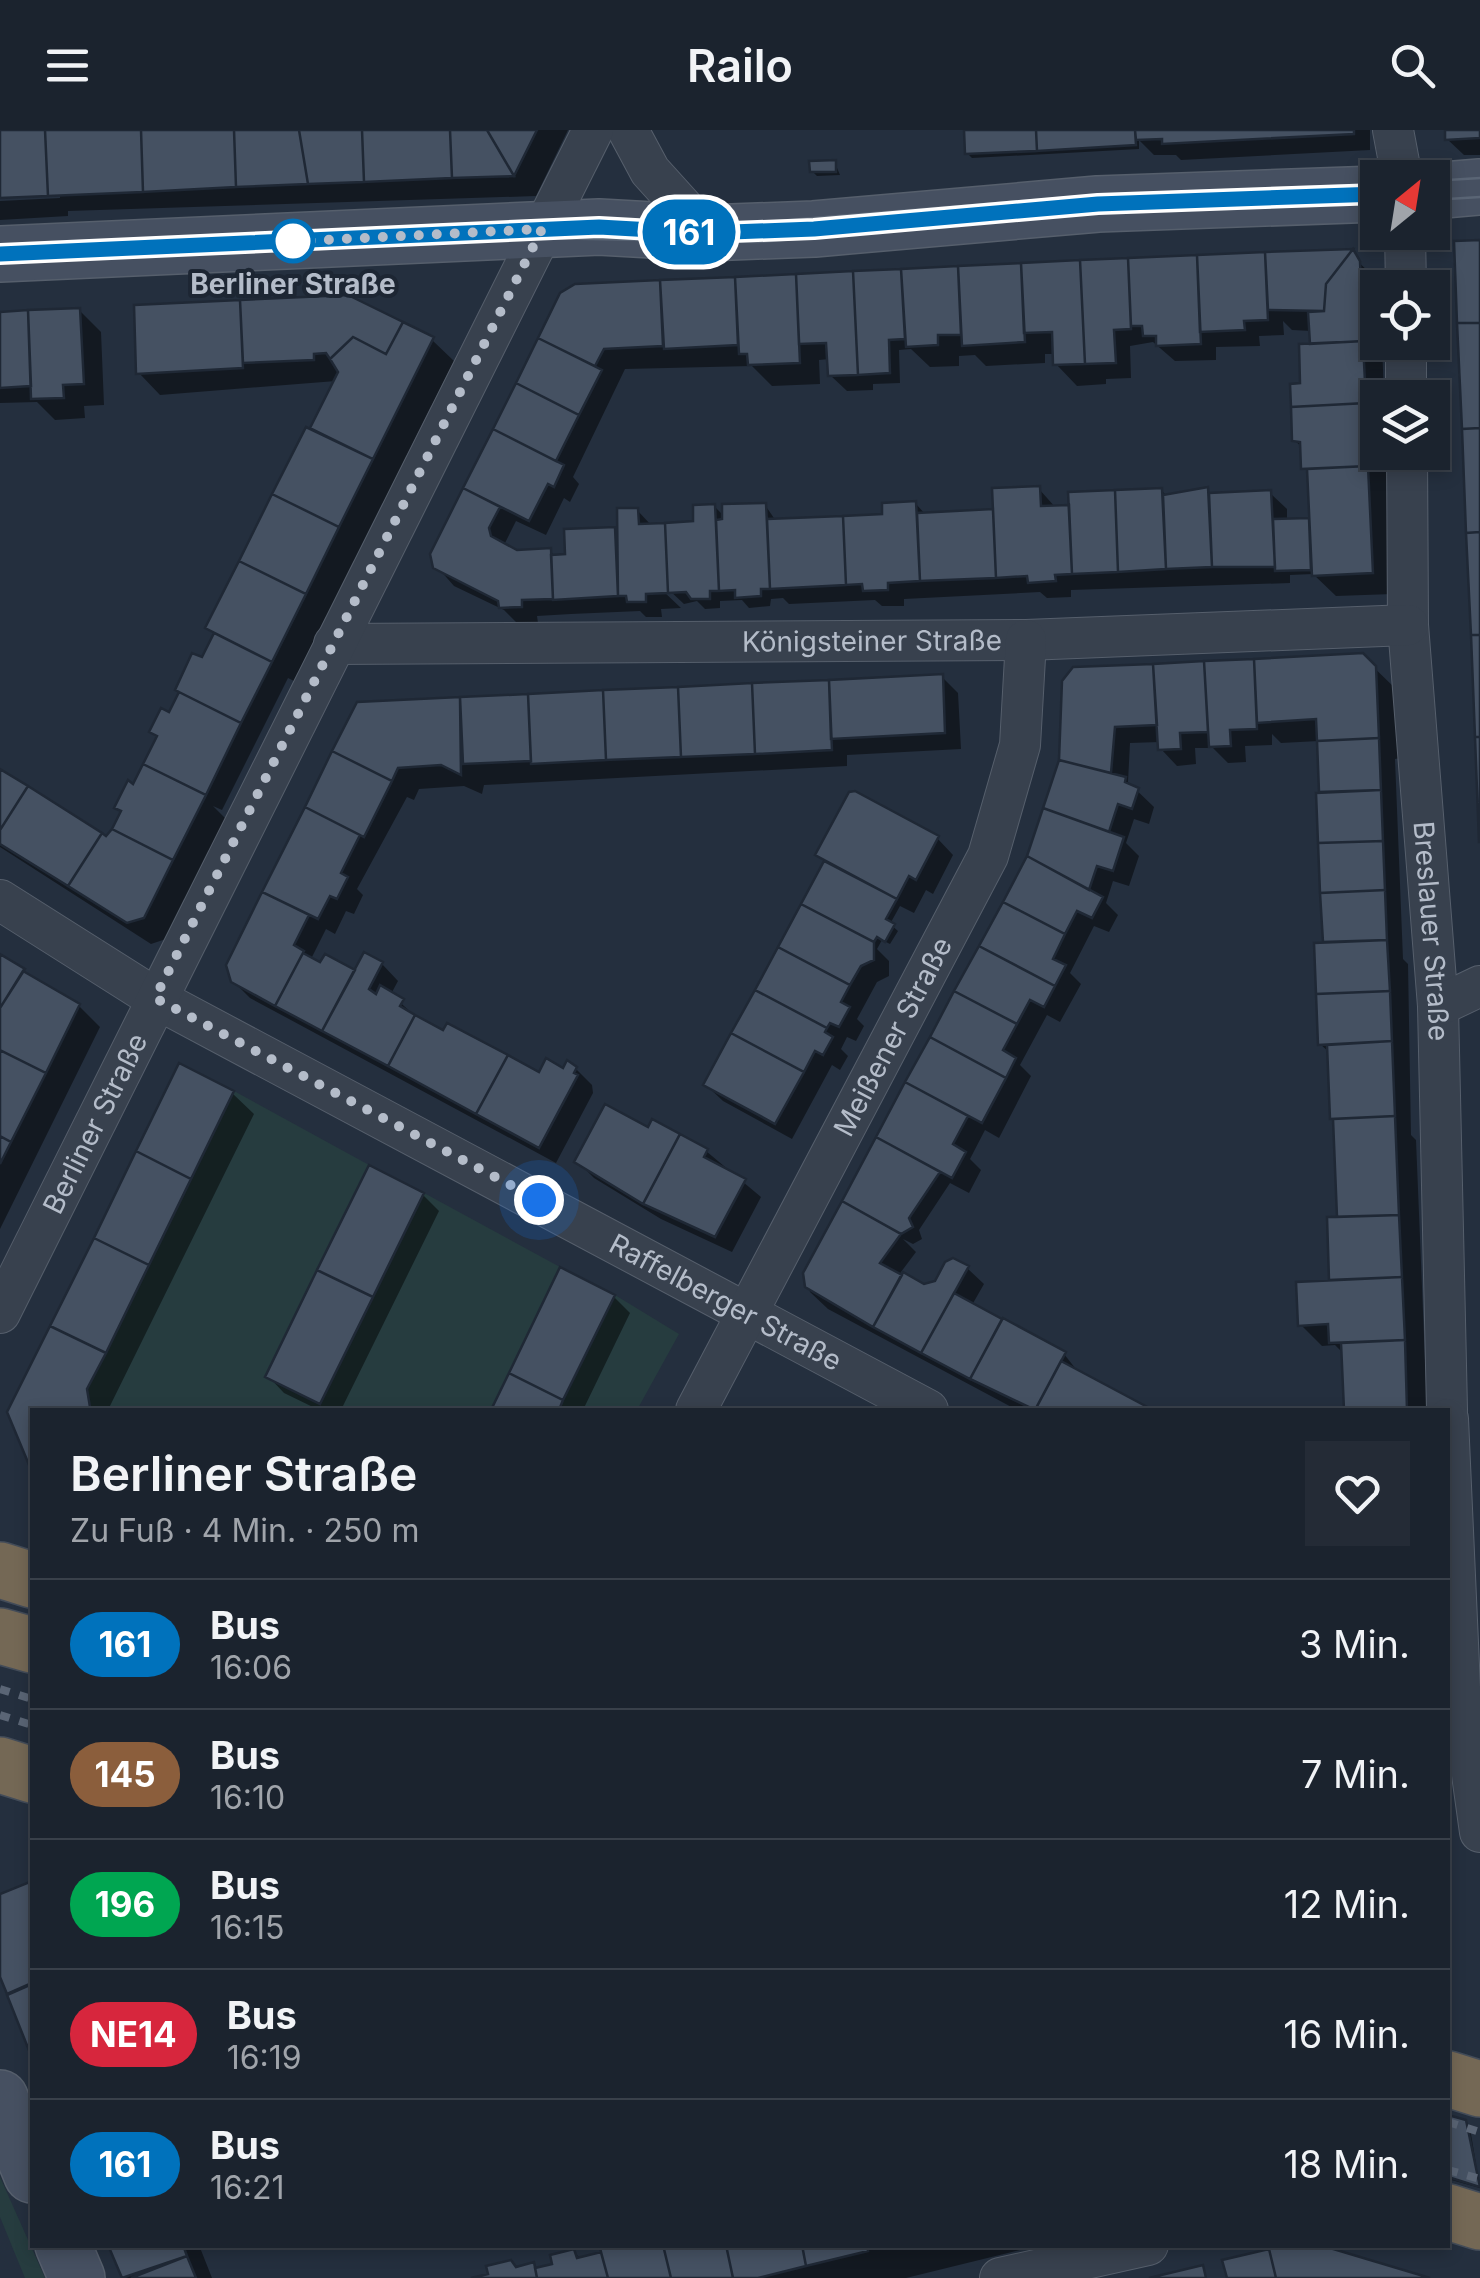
<!DOCTYPE html>
<html lang="de">
<meta charset="utf-8">
<style>
body{margin:0;font-family:Inter,sans-serif;background:#242b36;color:#f1f3f6;height:100vh;display:flex;flex-direction:column;font-size:38px;white-space:nowrap}
*{box-sizing:border-box;margin:0}
p{font-size:32px;color:#a0a4aa}
.icon{flex:none;width:55px;height:55px;fill:none;stroke:currentColor;stroke-width:2;stroke-linecap:round;stroke-linejoin:round}
.map{position:relative;flex:1;overflow:hidden}
.panel{position:absolute;left:30px;top:1278px;width:1420px;height:840px;display:flex;flex-direction:column;background:#1b232e;border-radius:0px;box-shadow:0 5px 15px #0003,0 0 0 2px #39404a}
.panel>*{flex:none}
.badge{padding:0 20px;border-radius:32px;font-size:35px;line-height:65px}
.needle{width:65px;rotate:30deg}
.fabs{position:absolute;left:1360px;top:30px;display:grid;gap:20px}
.fabs a{display:grid;place-items:center;width:90px;height:90px;border-radius:0px;background:#1b232e;box-shadow:0 5px 15px #0003,0 0 0 2px #39404a;font-size:50px}
.you{position:absolute;width:50px;height:50px;margin:-25px;border:8px solid #fff;border-radius:50%;background:#1a73e8;box-shadow:0 0 0 15px #1a73e833}
.map>.badge{position:absolute;translate:-50% -50%;box-shadow:0 0 0 5px #fff}
.round{display:grid;place-items:center;flex:none;width:105px;height:105px;border-radius:0px;background:#242b36}
.overview{display:flex;align-items:center;justify-content:space-between;height:170px;padding:0 40px}
h1{font-size:48px;font-weight:600;line-height:75px}
ul{padding:0;list-style:none}
li{display:flex;align-items:center;gap:30px;height:130px;padding:0 40px;border-top:2px solid #39404a}
li div{flex:1}
li b{display:block;font-size:38px}
li em{font-style:normal}
li .badge{min-width:110px;font-weight:700;text-align:center}
header{display:flex;justify-content:space-between;align-items:center;height:130px;padding:0 40px;background:#1b232e;font-size:45px;font-weight:600}
.map>svg:first-child{display:block}
</style>
<header><svg class="icon" aria-label="menu" viewBox="0 0 24 24"><path d="M4 6h16M4 12h16M4 18h16"/></svg>Railo<svg class="icon" aria-label="search" viewBox="0 0 24 24"><circle cx="10" cy="10" r="6"/><path d="M15 15l6 6"/></svg></header>
<div class="map">
<svg width="1480" height="2148" viewBox="0 0 1480 2148">
<rect width="100%" height="100%" fill="#242f3e"/>
<!-- green -->
<path fill="#263c3f" d="M234 961 369 1035 266 1247 320 1274 424 1063 560 1137 491 1280H83L90 1277 87 1259Z
M615 1165 679 1204 637 1280H559Z
M0 2047 45 2148H46H25L0 2087Z"/>
<!-- shadow -->
<path fill="#0007" fill-rule="evenodd" d="M0 0H568L536 66 68 81V86L0 90V71L60 68V63L0 66Z
M967 0H1370V20L1181 30 1176 25H1154L1139 10V19L972 28 967 23Z
M1447 0H1480V25H1464L1447 9Z
M835 33 840 45 817 46 812 41Z
M1345 120 1379 151 1378 212H1382L1384 268H1378V322H1387L1393 464 1336 466 1313 444 1290 445V453L1071 460V467L1047 468 1040 462 904 469V476H882L875 470 789 474 783 468 771 469 770 476 749 478 742 470 720 471V478L705 479 697 471 684 474 669 460H662L681 478 661 479 662 487H646L640 481 571 484 537 486 538 493 518 494 504 480 454 456 432 431 562 165 576 156 900 141 904 145V141ZM1283 191 1292 200 1312 201 1313 216 1294 310 1303 318 1304 338 1310 344 1312 390 1287 391V379L1270 363 1213 365 1207 360 1168 367 1161 360 1056 378 1039 359 995 381 926 385 916 374 884 386 776 391 765 375 725 387 714 376 696 393 652 396 637 380 617 400 567 402 568 427H556L550 421 517 422 504 415 516 391 546 405 564 368 570 372 579 354 573 347 625 239 752 236 772 256 820 254 819 230 830 229V245L847 261 873 260V254L900 253 899 220 911 219 930 237 959 236V226L975 225 986 236 1045 233V224H1055L1056 234 1077 256 1106 254V249L1131 248 1130 216 1153 212 1175 231 1216 230V217L1260 216 1259 206 1284 205Z
M348 168 432 210 454 231 294 551 288 548 222 680 213 676 226 689 166 809 151 814 0 717V642L107 710 123 683 117 677 135 657 159 609 152 602 171 585 194 526 203 530 215 505 208 497 336 251 160 265 139 243 136 177Z
M79 180 101 202 104 275 84 276 85 288 55 290 37 272 0 273V184Z
M1362 526 1397 560 1400 628 1395 629 1403 829 1408 834 1411 1005 1416 1010 1427 1280H1347L1344 1224 1335 1215 1322 1216 1301 1195 1332 1153 1329 1090 1339 1089 1330 923 1320 914 1325 815 1319 611 1281 613 1272 604V615L1245 616 1246 632 1228 633 1213 618H1195L1196 634 1177 636 1161 619 1160 612 1130 613 1128 652 1154 677 1149 694 1134 689 1126 713 1139 726 1129 756 1113 751 1106 773 1118 785 1109 802 1094 796 1070 843 1081 854 1060 892 1047 885 1020 935 1031 946 999 1008 985 1000 970 1029 981 1040 969 1063 950 1053 919 1100 922 1109 913 1114 903 1109 916 1122 898 1146 924 1156 967 1138 984 1154 972 1175 1064 1224 1079 1243 1148 1280H1017L828 1179 810 1162 805 1143 886 1014 879 1007 1030 727 1062 630 1075 540Z
M942 547 958 563 961 619 847 625V636L484 655 482 664 464 656 419 659 414 670 407 667 357 759 363 765 354 784 346 781 335 804 326 799 311 829 356 843 382 834 398 851 391 864 418 889 540 945 576 939 592 955 593 963 556 1033 250 868 233 851 229 835 359 574Z
M937 708 953 725 933 764 926 760 914 783 900 776 890 794 898 801 890 814 882 810 877 819 889 831V846L877 852 857 889 864 896 856 911 847 907 841 919 848 926 840 940 832 935 792 1009 723 971 706 955 826 733 818 725Z
M0 827 79 876 100 897 0 1099Z
M232 963 254 984 108 1280H32V1336L10 1282Z
M649 1001 706 1021 761 1067 732 1122 661 1089 594 1048 577 1031Z
M423 1065 439 1081 341 1280H319L284 1263 268 1246Z
M614 1167 630 1183 583 1280H493Z
M1448 1718 1452 1790 1448 1804Z
M32 1753V1921L0 1840V1767Z
M1448 1987 1470 1998 1480 2058 1448 2049Z
M111 2115H199L212 2148H124Z
M605 2115H1041L906 2148H481L533 2135 538 2140 555 2136 574 2122 582 2130 604 2124Z"/>
<!-- building -->
<path fill="#455162" stroke="#1f2835" stroke-width="2.5" d="M0 0H45L48 66 0 68Z
M45 0H141L143 62 48 66Z
M141 0H234L236 57 143 62Z
M234 0H299L308 54 236 57Z
M299 0H362L364 52 308 54Z
M362 0H450L452 48 364 52Z
M450 0H487L514 46 452 48Z
M487 0H537L514 46Z
M964 0H1036L1037 21 965 24Z
M1036 0H1135L1136 15 1037 21Z
M1135 0H1354V4L1162 14V9L1136 10Z
M1445 0H1480V8L1445 10Z
M836 30V42H810L809 31Z
M1480 110V193H1457L1454 111Z
M1353 119 1326 154 1324 181 1268 180 1265 122Z
M1353 119 1360 131 1363 211 1310 214 1308 182 1324 181 1326 154Z
M1265 122 1268 190 1244 191 1245 200 1200 202 1197 125Z
M1197 125 1201 214 1156 216V206H1143L1142 196H1131L1128 128Z
M1128 128 1131 199 1114 200 1116 233 1085 234 1080 130Z
M1080 130 1085 234 1053 235 1052 202 1024 203 1021 133Z
M1021 133 1025 212 962 216 958 136Z
M958 136 961 205H938V215L906 217 901 139Z
M901 139 905 209 889 210 890 243 858 245 853 141Z
M853 141 858 245 828 246 826 213 799 214 796 144Z
M796 144 800 233 748 235 747 224H739L735 147Z
M735 147 738 215 664 219 660 150Z
M660 150 663 216 604 219 595 236 538 208 560 163 575 154Z
M348 165 403 192 386 224 353 207 330 229 326 223 314 224V230L243 233 240 170Z
M240 170 243 238 136 244 134 175Z
M80 178 84 254 63 255 64 268 31 269 28 180Z
M28 180 31 256 0 258V182Z
M403 192 434 207 373 329 310 298 338 242 330 229 353 207 386 224Z
M1457 193H1480V298L1462 299Z
M538 208 602 240 579 285 516 253Z
M1363 211 1366 273 1291 277 1290 254 1300 253 1299 214Z
M516 253 579 285 556 331 493 299Z
M1366 273 1368 336 1301 339 1300 312 1292 311 1291 277Z
M306 297 373 329 339 397 272 364Z
M1480 298V402L1466 403 1462 299Z
M493 299 564 335 554 357 548 354 529 391 463 358Z
M1368 336 1373 443 1312 446 1307 339Z
M1040 356 1041 376 1069 375 1072 444 1055 445 1056 451 1028 453 1027 446 996 448 992 358Z
M1208 357 1212 437 1166 439 1163 365Z
M463 358 500 377 489 398 491 406 517 420 551 418 553 469 522 470V477L499 478 498 471 433 438 430 424Z
M1162 358 1166 439 1118 442 1115 360Z
M1115 360 1118 442 1072 444 1068 362Z
M1271 360 1275 437H1212L1209 363Z
M272 364 339 397 306 464 239 431Z
M916 371 920 451 888 453V460L863 461 862 454 846 455 843 386 882 384V373Z
M766 373 770 459H761V466L735 468V460L719 461 716 390 722 389V374Z
M715 374 719 461H710V469H691L686 462 668 463 665 393 693 391V375Z
M617 378H638L639 394 665 393 668 463 646 464V472H627L626 466H618Z
M993 379 996 448 920 451 917 383Z
M843 386 846 455 770 459 767 389Z
M1309 388 1311 440 1275 441 1273 389Z
M615 397 618 466 553 470 551 425 565 424 564 399Z
M1480 402V505H1471L1466 403Z
M239 431 306 464 272 532 205 498Z
M214 503 272 532 241 593 175 560 192 523 202 527Z
M1471 505H1480V607H1475Z
M1363 523 1376 536 1379 608 1317 611 1316 589 1257 593 1254 529Z
M1254 529 1257 599 1230 600 1231 616 1209 617 1204 531Z
M1204 531 1208 602 1180 603 1181 619 1158 620 1153 534Z
M1153 534 1157 595 1115 597 1111 643 1059 630 1062 551 1073 537Z
M943 544 945 603 831 609 829 550Z
M829 550 832 620 755 624 752 553Z
M752 553 755 624 681 627 678 557Z
M678 557 681 627 606 630 603 560Z
M603 560 606 630 531 634 528 564Z
M179 562 241 593 206 665 143 634 157 606 149 602 161 578 169 582Z
M528 564 531 631 463 634 460 567Z
M460 567 461 645 441 635 398 638 392 651 332 621 357 572Z
M1475 607H1480V712H1479Z
M1379 608 1381 660 1319 662 1317 611Z
M332 621 392 651 364 707 305 677Z
M1059 630 1126 647 1125 652 1139 658 1132 679 1118 674 1109 702 1043 678Z
M143 634 206 665 173 730 112 699 121 681 114 678 128 650 133 654Z
M0 639 28 656 0 700Z
M28 656 102 703 68 756 0 714V700Z
M1381 660 1383 711 1318 713 1316 663Z
M855 661 939 706 916 750 909 746 897 769 815 725 849 662Z
M305 677 360 705 341 743 348 747 337 769 330 766 318 789 262 762Z
M1043 678 1124 707 1113 741 1097 736 1089 760 1027 726Z
M112 699 173 730 144 788 127 793 68 756 102 703 106 706Z
M1383 711 1385 760 1320 763 1318 713Z
M1027 726 1103 767 1092 788 1077 781 1065 804 1003 772Z
M824 731 897 769 886 789 895 794 885 812 877 807 874 812 801 774Z
M1385 760 1387 810 1323 812 1320 763Z
M262 762 309 785 294 815 304 821 275 876 231 852 226 835Z
M1003 772 1065 804 1053 829 1066 835 1055 856 979 816Z
M801 774 874 812V830L861 836 850 855 778 817Z
M1387 810 1390 861 1316 864 1314 813Z
M979 816 1055 856 1044 877 1030 870 1017 894 954 861Z
M778 817 850 855 841 872 850 877 839 897 830 893 827 898 755 860Z
M364 822 383 832 369 859 376 864 380 855 404 869 400 876 415 885 388 936 322 901Z
M303 823 320 832 325 824 355 840 322 901 275 876Z
M0 824 25 839 0 878Z
M23 841 80 874 46 943 0 920V878Z
M755 860 827 898 825 902 833 907 823 925 815 921 804 942 731 903Z
M954 861 1017 894 1003 920 1016 928 1006 948 930 907Z
M1390 861 1392 911 1318 915 1316 864Z
M415 885 443 900 447 893 508 925 476 984 388 936Z
M731 903 804 942 775 994 703 955Z
M930 907 1006 948 982 993 905 952Z
M1392 911 1395 986 1330 989 1327 915Z
M0 920 46 943 11 1012 0 1006Z
M508 925 539 942 546 928 563 938 567 930 577 937 574 943 578 945 539 1018 476 984Z
M179 933 234 961 191 1049 136 1021Z
M905 952 968 986 953 1014 966 1022 952 1048 876 1007Z
M605 974 648 997 652 989 680 1004 643 1074 574 1032Z
M1395 986 1399 1085 1337 1087 1333 989Z
M680 1004 708 1019 704 1027 746 1049 715 1107 643 1074Z
M0 1006 11 1012 0 1034Z
M876 1007 940 1042 909 1088 913 1097 901 1104 842 1071Z
M136 1021 191 1049 149 1135 94 1108Z
M369 1035 424 1063 373 1167 317 1140Z
M842 1071 901 1104 880 1133 902 1145 873 1197 805 1157 803 1143Z
M1399 1085 1402 1147 1329 1150 1327 1087Z
M94 1108 149 1135 106 1223 50 1196Z
M953 1128 969 1136 921 1223 873 1197 903 1142 924 1154 935 1151 945 1132Z
M560 1137 615 1165 563 1270 509 1243Z
M317 1140 373 1167 320 1274 265 1247Z
M1402 1147 1405 1210 1329 1213 1328 1194 1298 1196 1296 1152Z
M954 1163 1002 1189 970 1249 921 1223Z
M1003 1188 1066 1222 1035 1280 970 1249Z
M50 1196 106 1223 87 1259 90 1277 32 1280V1342L7 1282Z
M1405 1210 1407 1280H1344L1341 1213Z
M1061 1231 1153 1280H1035Z
M509 1243 563 1270 559 1280H491Z
M32 1751V1853L7 1864 0 1847V1764Z
M32 1854V1928L7 1865Z
M1448 1985 1466 1990 1480 2057 1448 2047Z
M108 2115H183L187 2126 122 2148Z
M599 2115H663L671 2148H608Z
M663 2115H726L733 2148H671Z
M726 2115H802L806 2136 758 2148H733Z
M802 2115H867L868 2121 806 2136Z
M1284 2115H1320L1430 2148H1276L1269 2119Z
M574 2119 577 2128 601 2122 608 2148H537L535 2138 552 2134 550 2125Z
M1269 2119 1276 2148H1227L1222 2130Z
M187 2126 196 2148H131Z
M511 2130 516 2137 534 2132 537 2148H471L488 2144 486 2136Z
M1203 2135 1206 2148H1149Z"/>
<g fill="none" stroke-linecap="round" stroke-linejoin="round">
<defs>
<g id="street">
<path d="M628 0 650 41 706 103"/>
<path d="M1393 0 1402 48"/>
<path d="M1405 102 1406 158"/>
<path d="M1406 212V268"/>
<path id="s1" d="M1407 322 1408 495 1438 876 1447 1280"/>
<path id="s2" d="M334 514 1026 510 1408 495"/>
<path id="s3" d="M0 770 155 868 928 1280"/>
<path d="M1438 876 1480 856"/>
<path id="s4" d="M0 1183 593 0"/>
<path id="s5" d="M696 1280 988 726 1020 615 1026 510"/>
<path d="M1448 1289 1460 1558 1480 1702"/>
<path d="M1000 2148 1148 2115"/>
</g>
<path id="secondary" d="M1432 61 1480 57
M0 124 599 97 706 103 814 99 1098 74 1378 64
M0 1968 32 2045
M63 2115 77 2148"/>
<path id="highway" d="M0 1440 32 1450
M0 1506 32 1515
M0 1635 32 1645
M1448 1949 1480 1959
M1448 2082 1480 2092"/>
</defs>
<!-- street casing -->
<use href="#street" stroke="#565f6c" stroke-width="42"/>
<!-- secondary casing -->
<use href="#secondary" stroke="#565f6c" stroke-width="58"/>
<!-- highway casing -->
<use href="#highway" stroke="#434c59" stroke-width="58"/>
<!-- street -->
<use href="#street" stroke="#38414e" stroke-width="40"/>
<!-- secondary -->
<use href="#secondary" stroke="#465061" stroke-width="55"/>
<!-- highway -->
<use href="#highway" stroke="#746855" stroke-width="55"/>
<!-- tram -->
<path stroke="#5a6575" stroke-width="2.5" d="M1432 51 1480 48
M1432 70 1480 67
M0 115 537 91 752 93 1096 65 1378 54
M0 133 536 108 758 112 1100 83 1378 73"/>
<!-- rail -->
<path stroke="#5a6575" stroke-width="8" stroke-dasharray="10 10" stroke-linecap="butt" d="M0 1559 32 1569
M0 1585 32 1595
M1448 1992 1480 2002
M1448 2040 1480 2049"/>
</g>
<g fill="none" stroke-linecap="round" stroke-linejoin="round">
<defs>
<path id="line" d="M0 124 599 97 706 103 814 99 1098 74 1378 64"/>
</defs>
<!-- line casing -->
<use href="#line" stroke="#fff" stroke-width="22"/>
<!-- line -->
<use href="#line" stroke="#0072bc" stroke-width="15"/>
<!-- walk -->
<path stroke="#b4bcc9" stroke-width="10" stroke-dasharray="0 18" d="M293 111 284 112 542 99 155 868 539 1070"/>
</g>
<!-- markers -->
<circle fill="#fff" stroke="#0072bc" stroke-width="5" cx="293" cy="111" r="20"/>
<g text-anchor="middle" dominant-baseline="central" stroke-width="8" stroke-linejoin="round" paint-order="stroke">
<!-- stop labels -->
<g font-size="28" font-weight="bold" fill="#b4bcc9" stroke="#1d2633">
<text x="293" y="154">Berliner Straße</text>
</g>
<!-- street labels -->
<g font-size="28" fill="#b4bcc9" stroke="#1d2633">
<text stroke="none"><textPath href="#s2" startOffset="538">Königsteiner Straße</textPath></text>
<text stroke="none"><textPath href="#s1" startOffset="480">Breslauer Straße</textPath></text>
<text stroke="none"><textPath href="#s5" startOffset="422">Meißener Straße</textPath></text>
<text stroke="none"><textPath href="#s4" startOffset="212">Berliner Straße</textPath></text>
<text stroke="none"><textPath href="#s3" startOffset="830">Raffelberger Straße</textPath></text>
</g>
</g>
</svg>
<div class="fabs">
<a><svg class="needle" viewBox="-14 -14 28 28"><path d="M0-13l5 13h-10z" fill="#e53935"/><path d="M0 13l5-13h-10z" fill="#a0a4aa"/></svg></a>
<a><svg class="icon" aria-label="locate" viewBox="0 0 24 24"><circle cx="12" cy="12" r="6"/><path d="M12 2v4M12 18v4M2 12h4M18 12h4"/></svg></a>
<a><svg class="icon" aria-label="layers" viewBox="0 0 24 24"><path d="M12 4l9 5-9 5-9-5zM3 14l9 5 9-5"/></svg></a>
</div>
<div class="you" style="left:539px;top:1070px"></div>
<b class="badge" style="left:689px;top:102px;background:#0072bc;color:#fff">161</b>
<section class="panel">
<div class="overview"><div><h1>Berliner Straße</h1><p>Zu Fuß · 4 Min. · 250 m</p></div><a class="round"><svg class="icon" aria-label="heart" viewBox="0 0 24 24"><path d="M12 20l-8-8c-3-5 5-10 8-4 3-6 11-1 8 4z"/></svg></a></div>
<ul>
<li><span class="badge" style="background:#0072bc;color:#fff">161</span><div><b>Bus</b><p>16:06</p></div><em>3 Min.</em></li>
<li><span class="badge" style="background:#8b5e3c;color:#fff">145</span><div><b>Bus</b><p>16:10</p></div><em>7 Min.</em></li>
<li><span class="badge" style="background:#00a651;color:#fff">196</span><div><b>Bus</b><p>16:15</p></div><em>12 Min.</em></li>
<li><span class="badge" style="background:#d7263d;color:#fff">NE14</span><div><b>Bus</b><p>16:19</p></div><em>16 Min.</em></li>
<li><span class="badge" style="background:#0072bc;color:#fff">161</span><div><b>Bus</b><p>16:21</p></div><em>18 Min.</em></li>
</ul>
</section>
</div>
